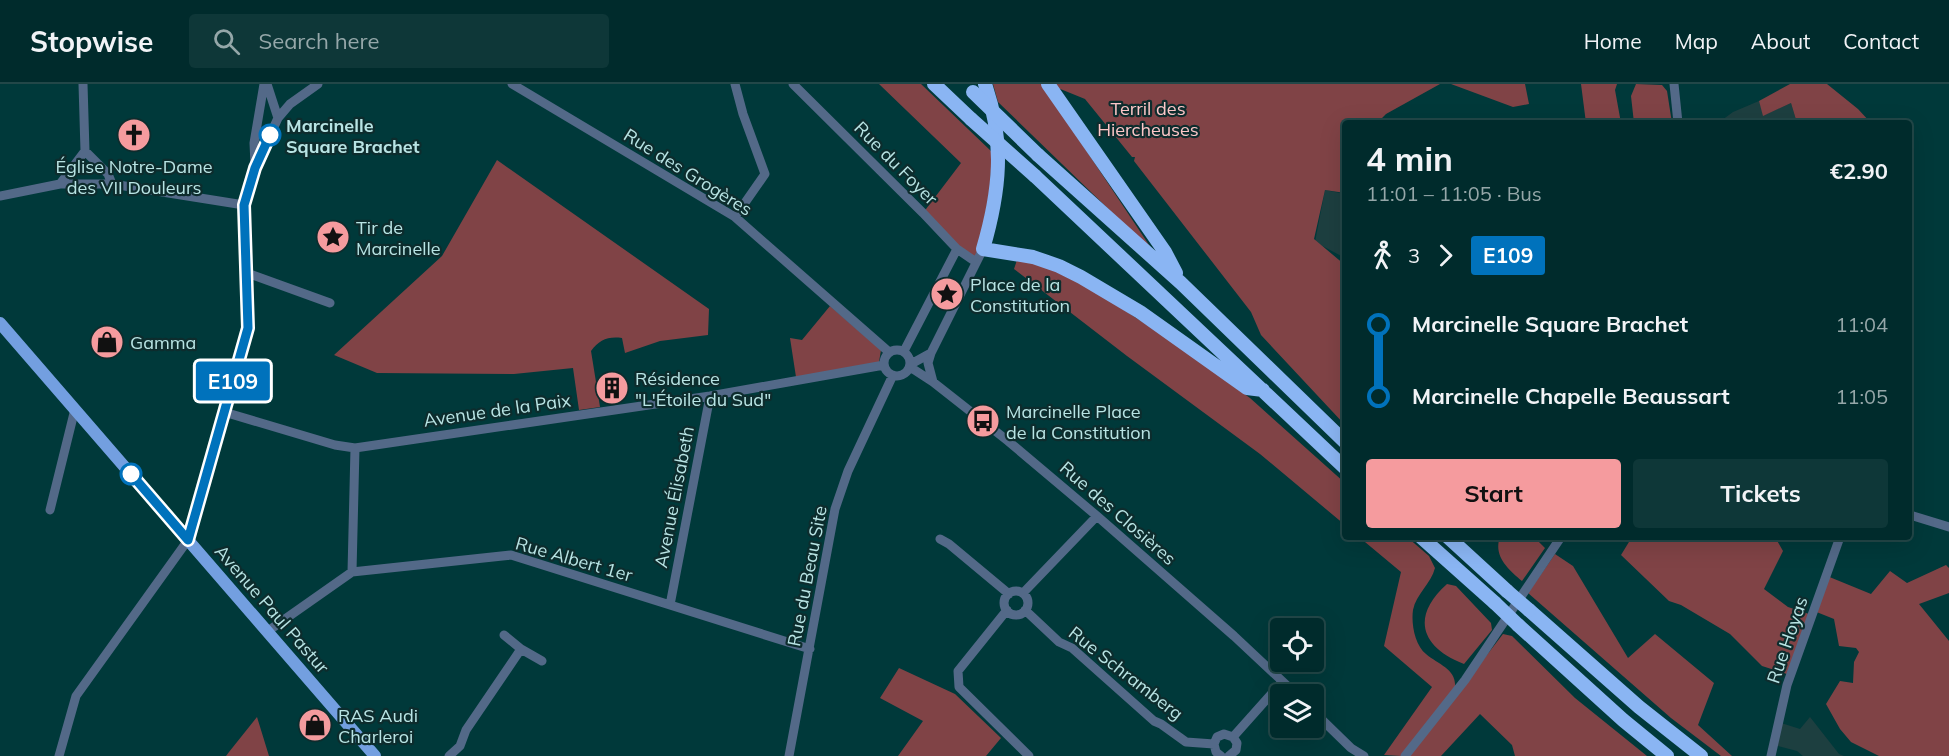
<!DOCTYPE html>
<meta charset="utf-8">
<style>
body{margin:0;font-family:Mulish,sans-serif;background:#0e3738;color:#f1f3f6;height:100vh;display:flex;flex-direction:column;font-size:22px;white-space:nowrap}
*{box-sizing:border-box;margin:0}
p{font-size:20px;color:#95a7a9}
.icon{flex:none;width:33px;height:33px;fill:none;stroke:currentColor;stroke-width:2;stroke-linecap:round;stroke-linejoin:round}
.map{position:relative;flex:1;overflow:hidden}
.sheet{position:absolute;left:1342px;top:36px;width:570px;height:420px;display:flex;flex-direction:column;background:#002b2c;border-radius:6px;box-shadow:0 6px 24px #0002,0 0 0 2px #224748}
.sheet>*{flex:none}
.badge{padding:0 12px;border-radius:4px;font-size:21px;line-height:39px}
.buttons{position:absolute;left:1270px;top:534px;display:grid;gap:12px}
.buttons a{display:grid;place-items:center;width:54px;height:54px;border-radius:6px;background:#002b2c;box-shadow:0 6px 24px #0002,0 0 0 2px #224748;font-size:30px}
.map>.badge{position:absolute;translate:-50% -50%;box-shadow:0 0 0 3px #fff}
.legs{display:flex;align-items:center;gap:9px;height:66px;padding:0 24px;font-size:20px}
.legs p{margin-inline-start:auto}
.head{display:flex;align-items:center;justify-content:space-between;height:102px;padding:0 24px}
h1{font-size:33px;font-weight:700;line-height:45px}
.cta{display:flex;gap:12px;margin-top:auto;padding:12px 24px}
.cta a{flex:1;height:69px;border-radius:6px;background:#f59b9e;color:#111;font-size:24px;font-weight:700;line-height:69px;text-align:center}
.cta a+a{background:#0e3738;color:#f1f3f6}
ul{padding:0 24px;list-style:none}
li{display:flex;align-items:center;gap:21px;height:72px;font-size:22px}
li i{display:grid;place-items:center;width:9px;height:100%;margin:0 8px;background:currentColor}
li i::after{content:'';width:15px;height:15px;margin:-8px;border:4px solid;border-radius:50%;background:#002b2c}
li p{margin-inline-start:auto}
li:first-child i{background:linear-gradient(#0000 50%,currentColor 0)}
li:last-child i{background:linear-gradient(currentColor 50%,#0000 0)}
header{display:flex;align-items:center;gap:36px;box-sizing:border-box;height:84px;padding:0 30px;background:#002b2c;border-bottom:2px solid #224748}
header strong{font-size:28px}
nav{display:flex;gap:33px;margin-inline-start:auto;font-size:21px}
.search{width:420px;height:54px;background:#0e3738;display:flex;align-items:center;gap:15px;box-sizing:border-box;padding:0 21px;border-radius:6px;color:#95a7a9;font-size:22px}
.map>svg:first-child{display:block}
</style>
<header>
<strong>Stopwise</strong>
<div class="search"><svg class="icon" aria-label="search" viewBox="0 0 24 24"><circle cx="10" cy="10" r="6"/><path d="M15 15l6 6"/></svg>Search here</div>
<nav><a>Home</a><a>Map</a><a>About</a><a>Contact</a></nav>
</header>
<div class="map">
<svg width="1949" height="672" viewBox="0 0 1949 672">
<rect width="100%" height="100%" fill="#00393a"/>
<!-- built -->
<path fill="#1d3f40" d="M1759 17 1764 31 1791 19 1797 39H1718L1733 28Z
M1325 106 1345 110V174L1315 158Z
M1810 633 1839 670 1844 672H1803L1797 667 1774 661 1778 638 1800 645Z"/>
<!-- green -->
<path fill="#804346" d="M879 0H921L992 68 990 105 976 178 923 129 961 79Z
M993 0H1042L1155 170 998 18Z
M1048 0H1440L1386 30 1377 39H1346L1345 69 1340 74 1345 80V109L1325 106 1314 155 1345 181V341L1261 251 1251 228 1134 77 1135 73H1132L1085 15Z
M1451 0H1525L1529 20 1513 23Z
M1581 0H1617L1615 6 1621 39H1586Z
M1636 0 1662 1 1667 7 1672 39H1634L1631 12Z
M1790 0H1827L1858 25 1871 39H1797L1791 19 1763 32 1759 17Z
M497 76 709 225 708 251 660 257 625 269 622 254C608 252 599 256 591 267L600 323 579 326 573 284 514 290 377 289 334 271 442 172Z
M1017 176 1061 185 1167 254 1250 314 1345 399V441L1260 370 1127 272 1014 185Z
M830 222 881 266 879 278 796 293 790 254 802 256Z
M1359 453H1407L1429 472 1435 484C1431 500 1416 510 1413 526 1411 540 1415 561 1426 570 1439 581 1457 585 1455 604L1401 672 1384 671 1432 603 1384 562 1401 488Z
M1500 453H1534L1545 464 1522 497C1508 485 1493 472 1500 453Z
M1632 453H1775L1783 467 1764 505 1788 523 1812 531 1790 591 1762 582 1730 550 1681 521 1669 517 1621 471Z
M1555 470 1573 482 1628 574 1655 550 1714 599 1698 641 1732 672H1721L1671 634 1528 509Z
M1946 481 1949 484V509L1919 520 1949 557V672H1879L1851 658 1840 645 1826 620 1840 597 1853 599 1854 578 1859 568 1856 564 1839 562 1834 535 1814 527 1827 492 1871 510 1890 487 1907 499Z
M1447 500 1456 502 1491 539 1492 546 1464 580C1420 563 1411 532 1447 500Z
M1503 550 1512 552 1575 614 1647 672H1515L1512 661 1480 630 1441 672H1409Z
M899 584 955 610 1001 654 986 672H898L923 637 880 614Z
M257 633 269 672H226L229 668Z"/>
<g fill="none" stroke-linecap="round" stroke-linejoin="round">
<!-- minor -->
<path stroke="#536988" stroke-width="9" d="M83 0 85 67
M267 0 278 34
M512 0 735 133 889 268
M793 0 923 129 957 165 976 178
M1674 0 1678 39
M255 81 254 59 264 0
M112 100 244 121
M0 112 60 100H112L108 90 85 67 60 100
M735 133 765 90 743 30 735 0
M247 189 330 219
M884 279a13 13 0 1 1 26 0a13 13 0 1 1-26 0Z
M904 267 957 165
M931 269 928 279 933 298
M911 280 931 269 983 165
M910 283 933 298 1008 357 1097 432 1234 552 1296 610
M224 328 335 361 355 364 710 312 884 281
M50 426 75 325
M1910 431 1949 443
M940 455 949 460 1009 510
M352 488 355 364
M1004 519a12 12 0 1 1 24 0a12 12 0 1 1-24 0Z
M1023 509 1097 432
M670 521 710 312
M1007 526 958 587 959 603 1029 672
M1025 526 1059 558 1072 564 1154 637 1161 640 1186 658 1214 660
M268 547 352 488 511 471 810 565
M504 551 521 565 542 577
M1314 628 1351 664 1364 672
M1233 653 1282 598
M59 672 76 612 188 456 248 244 246 112 255 84 278 34 290 20 318 0
M449 672 460 662 466 646 521 565
M789 672 835 425 848 387 893 291
M1221 672 1216 668 1214 660 1217 653 1224 650 1233 653 1237 659 1236 666 1229 672
M1405 672 1465 596 1561 453
M1771 672 1787 601 1840 453"/>
<!-- major -->
<path stroke="#739fe0" stroke-width="12" d="M0 239 375 672"/>
<!-- highway -->
<path stroke="#8ab5f3" stroke-width="14" d="M934 0 971 35
M985 0C1005 58 1000 107 983 165L1033 173 1059 182 1081 193 1140 228 1247 304 1263 306
M1048 0 1165 168 1176 189
M1038 71 1181 199 1346 359
M1035 92 1346 385
M1421 453 1495 519
M1448 453 1507 507
M1529 526 1639 623 1701 672
M1518 541 1623 636 1667 672"/>
<!-- highway-bridge -->
<path stroke="#8ab5f3" stroke-width="14" d="M973 8 1038 71
M971 35 1035 92
M1507 507 1529 526
M1495 519 1518 541"/>
</g>
<g fill="none" stroke-linecap="round" stroke-linejoin="round">
<defs>
<path id="line-1" d="M131 390 188 456 248 244 244 121 255 84 270 51"/>
</defs>
<!-- line-1 casing -->
<use href="#line-1" stroke="#fff" stroke-width="14"/>
<!-- line-1 -->
<use href="#line-1" stroke="#0072bc" stroke-width="9"/>
</g>
<!-- icons -->
<defs>
<symbol id="church-disc" viewBox="-11 -11 22 22"><circle r="9.5" fill="#f59b9e" stroke="#0d2c2d"/><path d="M-1.2-6h2.4v3.5h3.3v2.4h-3.3V6h-2.4V-.1h-3.3v-2.4h3.3Z" fill="#111"/></symbol>
<symbol id="sight-disc" viewBox="-11 -11 22 22"><circle r="9.5" fill="#f59b9e" stroke="#0d2c2d"/><path d="M0-6L1.8-2.2L6-1.7L2.9 1.2L3.7 5.4L0 3.3L-3.7 5.4L-2.9 1.2L-6-1.7L-1.8-2.2Z" fill="#111"/></symbol>
<symbol id="shop-disc" viewBox="-11 -11 22 22"><circle r="9.5" fill="#f59b9e" stroke="#0d2c2d"/><path d="M-5-2.5h2.3a2.7 3.5 0 0 1 5.4 0H5L5.5 6h-11ZM-1.5-2.5h3a1.5 2.3 0 0 0-3 0Z" fill="#111"/></symbol>
<symbol id="building-disc" viewBox="-11 -11 22 22"><circle r="9.5" fill="#f59b9e" stroke="#0d2c2d"/><path d="M-4-6H4V6H1V3H-1V6H-4ZM-2.5-4.3h1.7v1.8h-1.7ZM.8-4.3h1.7v1.8H.8ZM-2.5-1h1.7V.8h-1.7ZM.8-1h1.7V.8H.8Z" fill="#111"/></symbol>
<symbol id="bus-disc" viewBox="-11 -11 22 22"><circle r="9.5" fill="#f59b9e" stroke="#0d2c2d"/><path d="M-5-6H5V4H4V6H2V4H-2V6H-4V4H-5ZM-3.5-4V0h7V-4ZM-3.5 1.2v1.5H-2V1.2ZM2 1.2v1.5H3.5V1.2Z" fill="#111"/></symbol>
</defs>
<g fill-rule="evenodd">
<use href="#church-disc" x="115" y="32" width="38" height="38"/>
<use href="#sight-disc" x="314" y="134" width="38" height="38"/>
<use href="#sight-disc" x="928" y="191" width="38" height="38"/>
<use href="#shop-disc" x="88" y="239" width="38" height="38"/>
<use href="#building-disc" x="593" y="285" width="38" height="38"/>
<use href="#bus-disc" x="964" y="318" width="38" height="38"/>
<use href="#shop-disc" x="296" y="622" width="38" height="38"/>
</g>
<!-- markers -->
<g fill="#fff" stroke="#0072bc" stroke-width="3">
<circle cx="270" cy="51" r="10"/>
<circle cx="131" cy="390" r="10"/>
</g>
<g text-anchor="middle" dominant-baseline="central" stroke-width="4.5" stroke-linejoin="round" paint-order="stroke">
<!-- park labels -->
<g font-size="18" fill="#fec7c8" stroke="#0d2c2d">
<text x="1148" y="24">Terril des<tspan x="1148" dy="21">Hiercheuses</tspan></text>
</g>
<!-- stop labels -->
<g font-size="18" font-weight="bold" fill="#b8e4e4" stroke="#0d2c2d" text-anchor="start">
<text x="286" y="41">Marcinelle<tspan x="286" dy="21">Square Brachet</tspan></text>
</g>
<!-- street labels -->
<g font-size="18" fill="#b8e4e4" stroke="#0d2c2d">
<text transform="translate(896 79) rotate(45)">Rue du Foyer</text>
<text transform="translate(688 88) rotate(32)">Rue des Grogères</text>
<text transform="translate(497 326) rotate(-8)">Avenue de la Paix</text>
<text transform="translate(674 413) rotate(-79)">Avenue Élisabeth</text>
<text transform="translate(1118 429) rotate(41)">Rue des Closières</text>
<text transform="translate(574 475) rotate(16)">Rue Albert 1er</text>
<text transform="translate(807 492) rotate(-79)">Rue du Beau Site</text>
<text transform="translate(272 525) rotate(49)">Avenue Paul Pastur</text>
<text transform="translate(1787 556) rotate(-71)">Rue Hoyas</text>
<text transform="translate(1126 589) rotate(38)">Rue Schramberg</text>
</g>
<!-- poi labels -->
<g font-size="18" fill="#b8e4e4" stroke="#0d2c2d" text-anchor="start">
<text x="134" y="82" text-anchor="middle">Église Notre-Dame<tspan x="134" dy="21">des VII Douleurs</tspan></text>
<text x="356" y="143">Tir de<tspan x="356" dy="21">Marcinelle</tspan></text>
<text x="970" y="200">Place de la<tspan x="970" dy="21">Constitution</tspan></text>
<text x="130" y="258">Gamma</text>
<text x="635" y="294">Résidence<tspan x="635" dy="21">"L'Étoile du Sud"</tspan></text>
<text x="1006" y="327">Marcinelle Place<tspan x="1006" dy="21">de la Constitution</tspan></text>
<text x="338" y="631">RAS Audi<tspan x="338" dy="21">Charleroi</tspan></text>
</g>
</g>
</svg>
<div class="buttons">
<a><svg class="icon" aria-label="locate" viewBox="0 0 24 24"><circle cx="12" cy="12" r="6"/><path d="M12 2v4M12 18v4M2 12h4M18 12h4"/></svg></a>
<a><svg class="icon" aria-label="layers" viewBox="0 0 24 24"><path d="M12 4l9 5-9 5-9-5zM3 14l9 5 9-5"/></svg></a>
</div>
<b class="badge" style="left:233px;top:297px;background:#0072bc;color:#fff">E109</b>
<section class="sheet">
<div class="head"><div><h1>4 min</h1><p>11:01 – 11:05 · Bus</p></div><b>€2.90</b></div>
<div class="legs"><svg class="icon" aria-label="walk" viewBox="0 0 24 24"><circle cx="13" cy="4" r="2"/><path d="M13 8l-2 6 4 7M11 14l-3 7M7 12l3-4h3l4 4"/></svg>3<svg class="icon" aria-label="forward" viewBox="0 0 24 24"><path d="M9 5l7 7-7 7"/></svg><b class="badge" style="background:#0072bc;color:#fff">E109</b></div>
<ul>
<li><i style="color:#0072bc"></i><b>Marcinelle Square Brachet</b><p>11:04</p></li>
<li><i style="color:#0072bc"></i><b>Marcinelle Chapelle Beaussart</b><p>11:05</p></li>
</ul>
<div class="cta"><a>Start</a><a>Tickets</a></div>
</section>
</div>
